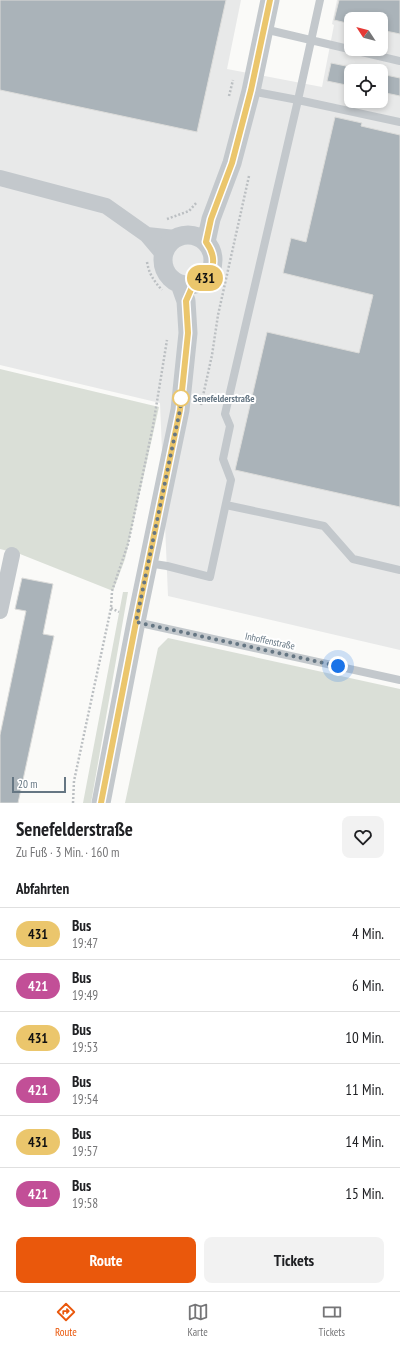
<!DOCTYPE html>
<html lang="de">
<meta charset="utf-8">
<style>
body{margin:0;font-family:"PT Sans Narrow",sans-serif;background:#f2f2f2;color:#202124;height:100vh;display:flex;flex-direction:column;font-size:15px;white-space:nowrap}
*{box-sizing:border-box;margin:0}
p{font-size:13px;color:#757577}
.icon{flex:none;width:22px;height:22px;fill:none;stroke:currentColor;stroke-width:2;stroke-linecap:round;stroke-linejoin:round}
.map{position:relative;height:803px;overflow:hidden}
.details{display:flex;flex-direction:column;background:#fff;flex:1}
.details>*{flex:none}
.badge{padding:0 8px;border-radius:13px;font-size:14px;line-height:26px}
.needle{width:26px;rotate:306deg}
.tools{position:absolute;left:344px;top:12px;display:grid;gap:8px}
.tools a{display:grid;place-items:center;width:44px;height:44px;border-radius:8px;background:#fff;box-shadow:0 2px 6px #0003;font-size:20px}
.scale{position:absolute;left:12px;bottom:10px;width:54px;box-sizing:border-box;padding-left:4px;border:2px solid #657683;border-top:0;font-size:11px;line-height:14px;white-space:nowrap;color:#657683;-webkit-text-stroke:3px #fff;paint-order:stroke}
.you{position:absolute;width:20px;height:20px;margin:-10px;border:3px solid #fff;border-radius:50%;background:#1a73e8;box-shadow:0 0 0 6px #1a73e833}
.map>.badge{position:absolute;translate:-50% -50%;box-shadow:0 0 0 2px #fff}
h2{padding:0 16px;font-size:15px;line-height:36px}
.round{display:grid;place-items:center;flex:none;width:42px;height:42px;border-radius:8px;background:#f2f2f2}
.overview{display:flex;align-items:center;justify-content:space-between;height:68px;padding:0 16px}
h1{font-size:19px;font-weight:800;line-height:30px}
.button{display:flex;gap:8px;margin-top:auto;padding:8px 16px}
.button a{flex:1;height:46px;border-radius:8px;background:#ea580c;color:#fff;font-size:16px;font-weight:800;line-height:46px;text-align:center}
.button a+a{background:#f2f2f2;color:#202124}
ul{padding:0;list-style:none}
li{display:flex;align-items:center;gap:12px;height:52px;padding:0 16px;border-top:1px solid #e0e0e0}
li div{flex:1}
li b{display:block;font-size:15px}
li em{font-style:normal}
li .badge{min-width:44px;font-weight:700;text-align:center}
.tabs{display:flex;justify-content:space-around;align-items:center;height:56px;border-top:1px solid #e0e0e0;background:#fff;font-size:11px;color:#757577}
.tabs a{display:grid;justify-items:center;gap:2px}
.tabs .selected{color:#ea580c}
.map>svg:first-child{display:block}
</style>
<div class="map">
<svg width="400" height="803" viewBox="0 0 400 803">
<rect width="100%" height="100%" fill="#fafaf8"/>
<!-- built -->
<path fill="#e8e9e9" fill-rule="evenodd" d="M0 0H241L227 69 322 87 334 25 332 24 337 0H400V650L168 596 160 403 0 365ZM351 19H381V49H351ZM351 71H381V101H351Z"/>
<!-- green -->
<path fill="#dadfd7" d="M0 369 159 407 125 559 113 591 20 554 0 549Z
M123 592H128L91 803H83Z
M168 638 400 689V803H125L158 648Z"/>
<!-- building -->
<path fill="#aab3b9" stroke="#dcdcda" d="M0 0H226L197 132 0 90Z
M339 0H400V34L381 30V19H351V24L334 20Z
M331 63 351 67V86L327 81Z
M381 74 400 78V96L381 92Z
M335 117 362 123 361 126 400 135V507L235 470 267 332 359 353 373 295 283 273 291 238 306 242Z
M22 578 53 584 43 634 54 636 18 803H0V735L26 611 15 609Z"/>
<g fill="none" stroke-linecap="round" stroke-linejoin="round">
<!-- path -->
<path stroke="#bbbfc2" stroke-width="2.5" stroke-dasharray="2 2" stroke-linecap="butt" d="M229 96 233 80
M167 219 189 211 197 202
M147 262C149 274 154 281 162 290
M201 405 212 355 218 315 249 176
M111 608 119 612
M73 803 74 781 111 608 112 591 128 544 153 426 167 340"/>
<!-- service -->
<path stroke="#c3c8cc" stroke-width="8" d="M264 29 400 61
M251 91 298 100 320 0
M226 505 324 526 353 559 400 570
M148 563 167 566 210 577 231 480 223 459 230 426 225 414 298 100 400 122
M136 622 400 680"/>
<!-- minor -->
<path stroke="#c3c8cc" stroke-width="16" d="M0 178 106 206 147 235 163 254
M147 235 175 238
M0 611 12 555"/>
<!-- tertiary -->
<path stroke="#c3c8cc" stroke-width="19" d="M163 260a25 25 0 1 1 50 0a25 25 0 1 1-50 0Z
M206 242 211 219 232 163 251 91 270 0
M101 803 136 622 180 410 188 333 186 301 180 284"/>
</g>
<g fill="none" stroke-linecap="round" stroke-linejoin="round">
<defs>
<path id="line" d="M101 803 136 622 180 410 188 333 186 301 193 285C214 277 219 260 206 242L211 219 232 163 251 90 270 0"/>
</defs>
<!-- line casing -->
<use href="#line" stroke="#fff" stroke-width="9"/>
<!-- line -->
<use href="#line" stroke="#ebc66c" stroke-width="6"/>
<!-- walk -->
<path stroke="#657683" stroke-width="4" stroke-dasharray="0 7.2" d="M181 398 182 395 180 410 136 622 338 666"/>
</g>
<!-- markers -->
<circle fill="#fff" stroke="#ebc66c" stroke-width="2" cx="181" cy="398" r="8"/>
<g text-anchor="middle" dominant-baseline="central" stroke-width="4" stroke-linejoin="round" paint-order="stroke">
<!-- stop labels -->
<g font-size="10" font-weight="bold" fill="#657683" stroke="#fff" text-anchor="start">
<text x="193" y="398">Senefelderstraße</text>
</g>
<!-- street labels -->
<g font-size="10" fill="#657683" stroke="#fff">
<text transform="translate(270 641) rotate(12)">Inhoffenstraße</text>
</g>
</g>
</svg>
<div class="tools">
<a><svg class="needle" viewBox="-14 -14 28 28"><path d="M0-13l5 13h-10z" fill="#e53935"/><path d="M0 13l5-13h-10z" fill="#757577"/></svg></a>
<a><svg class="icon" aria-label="locate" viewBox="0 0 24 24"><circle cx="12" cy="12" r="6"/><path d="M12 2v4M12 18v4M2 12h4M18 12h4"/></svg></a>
</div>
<div class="scale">20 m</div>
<div class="you" style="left:338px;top:666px"></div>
<b class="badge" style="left:205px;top:278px;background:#ebc66c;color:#111">431</b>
</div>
<section class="details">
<div class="overview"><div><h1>Senefelderstraße</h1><p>Zu Fuß · 3 Min. · 160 m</p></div><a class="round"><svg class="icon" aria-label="heart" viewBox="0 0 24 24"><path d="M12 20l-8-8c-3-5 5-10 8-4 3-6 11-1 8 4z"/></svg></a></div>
<h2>Abfahrten</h2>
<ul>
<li><span class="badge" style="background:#ebc66c;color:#111">431</span><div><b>Bus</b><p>19:47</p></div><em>4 Min.</em></li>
<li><span class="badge" style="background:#c24f97;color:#fff">421</span><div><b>Bus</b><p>19:49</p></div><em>6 Min.</em></li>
<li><span class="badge" style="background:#ebc66c;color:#111">431</span><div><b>Bus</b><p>19:53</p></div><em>10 Min.</em></li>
<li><span class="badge" style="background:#c24f97;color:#fff">421</span><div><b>Bus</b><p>19:54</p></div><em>11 Min.</em></li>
<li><span class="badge" style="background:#ebc66c;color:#111">431</span><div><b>Bus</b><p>19:57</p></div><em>14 Min.</em></li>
<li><span class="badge" style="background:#c24f97;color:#fff">421</span><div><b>Bus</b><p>19:58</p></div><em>15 Min.</em></li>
</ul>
<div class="button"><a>Route</a><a>Tickets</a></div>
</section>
<nav class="tabs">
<a class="selected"><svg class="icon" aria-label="directions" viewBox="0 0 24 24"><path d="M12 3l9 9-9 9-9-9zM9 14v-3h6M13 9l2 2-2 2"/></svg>Route</a>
<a><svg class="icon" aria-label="map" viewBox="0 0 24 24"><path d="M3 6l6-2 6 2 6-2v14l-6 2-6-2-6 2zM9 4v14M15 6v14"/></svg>Karte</a>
<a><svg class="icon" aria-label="tickets" viewBox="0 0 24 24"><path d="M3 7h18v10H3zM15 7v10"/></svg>Tickets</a>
</nav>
